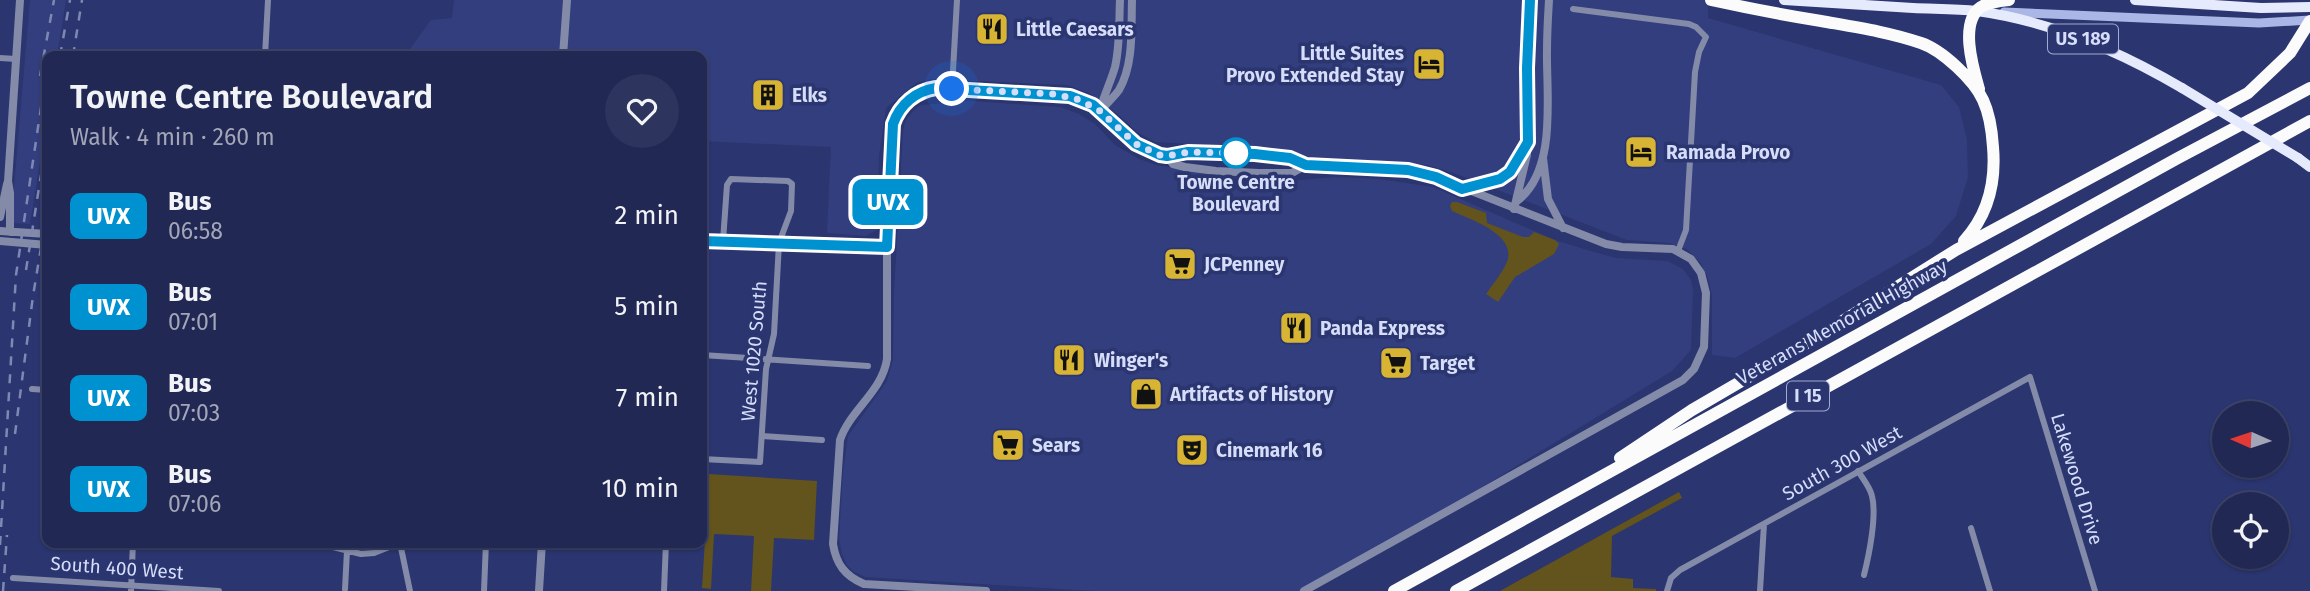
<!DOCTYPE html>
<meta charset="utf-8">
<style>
body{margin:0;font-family:"Fira Sans",sans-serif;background:#2d345d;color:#f1f3f6;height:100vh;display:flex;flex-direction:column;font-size:26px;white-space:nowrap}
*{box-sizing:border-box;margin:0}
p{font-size:23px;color:#a2a6b8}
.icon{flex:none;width:38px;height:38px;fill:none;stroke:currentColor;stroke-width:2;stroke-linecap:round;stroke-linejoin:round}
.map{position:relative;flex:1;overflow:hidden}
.side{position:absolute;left:42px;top:51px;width:665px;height:497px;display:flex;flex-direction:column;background:#202853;border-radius:14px;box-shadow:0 2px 5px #0004,0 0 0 2px #3d446a}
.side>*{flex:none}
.badge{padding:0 14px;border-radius:10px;font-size:24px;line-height:46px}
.needle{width:46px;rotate:273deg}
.tools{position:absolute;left:2212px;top:401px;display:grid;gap:14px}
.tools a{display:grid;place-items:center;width:77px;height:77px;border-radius:50%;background:#202853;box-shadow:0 2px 5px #0004,0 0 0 2px #3d446a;font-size:35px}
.you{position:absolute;width:35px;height:35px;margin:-18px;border:5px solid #fff;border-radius:50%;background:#1a73e8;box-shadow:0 0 0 10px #1a73e833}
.map>.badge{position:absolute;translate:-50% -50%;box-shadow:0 0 0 4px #fff}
.round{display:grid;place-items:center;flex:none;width:74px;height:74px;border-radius:37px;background:#2d345d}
.head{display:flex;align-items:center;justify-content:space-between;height:119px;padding:0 28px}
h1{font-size:33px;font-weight:600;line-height:52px}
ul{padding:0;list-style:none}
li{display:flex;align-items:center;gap:21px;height:91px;padding:0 28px}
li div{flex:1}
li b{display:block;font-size:26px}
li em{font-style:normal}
li .badge{min-width:77px;font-weight:700;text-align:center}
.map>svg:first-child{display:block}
</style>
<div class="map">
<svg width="2310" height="591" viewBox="0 0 2310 591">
<rect width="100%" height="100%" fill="#2b356f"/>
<!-- built -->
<path fill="#333e7e" d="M30 0H66L57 56H47V120L30 224 11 223Z
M454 0H1708V18L1941 85 1959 107 1967 140 1968 177 1956 216 1931 244 1735 358 1712 355V296L1708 278 1700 262 1687 249 1669 243 1627 240 1451 172 1427 165 1295 156 1257 148 1155 142 1137 132 1120 116 1089 93 1067 85 931 79 916 83 886 108 879 156 877 230 866 236 827 233 831 147 702 141V56H405L431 20 452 18Z
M971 101 1060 107 1079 114 1095 124 1115 145 1139 159 1156 165 1230 176 1290 181 1335 177 1379 179 1433 187 1555 240 1587 250 1616 258 1667 261 1683 269 1691 280 1693 289 1691 350 1672 371 1312 591H1094L865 577 854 572 847 565 842 554 839 539 843 472 848 436 887 381 893 360 894 293 903 131 905 122 913 111 921 105Z"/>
<!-- green -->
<path fill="#63531c" d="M1452 202H1457L1486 213 1487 223 1523 237H1529L1534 232 1555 240 1559 244 1554 254 1515 277 1498 302 1486 294C1493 284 1502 273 1507 262 1517 234 1471 220 1452 211L1450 206Z
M709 474 817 481 814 540 774 538 771 591H751L754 536 714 534 711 589 702 588Z
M1679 492 1682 498 1612 536 1611 577 1633 579V588L1656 589V591H1500Z"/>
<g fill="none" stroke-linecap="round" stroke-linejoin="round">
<!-- minor -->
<path stroke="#838ba8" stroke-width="6" d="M1573 9 1689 24 1696 27 1706 37 1699 52 1695 72 1686 230 1678 251
M265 56 268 0
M0 58 16 59
M952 88 957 0
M702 355 868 366
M32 389 47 390
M762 436 822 440
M702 459 760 462 766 369 774 334 779 243 791 211 792 184 788 181 731 179 727 185 723 241
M1858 471C1863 479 1870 487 1872 496 1877 516 1869 555 1864 575
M1971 528 1990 591
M313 542 361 554 374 553 402 542
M400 543 410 591
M13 578 219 591
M345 589 347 551
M131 591 133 542
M484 591 486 542
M664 591 666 542
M1667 591 1671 578 1680 570 2030 377 2095 591
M1760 591 1764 524"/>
<!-- tertiary -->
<path stroke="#838ba8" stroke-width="8" d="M563 56 567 0
M1100 110C1104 95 1111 81 1115 67 1120 46 1119 22 1120 0
M1100 111C1106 104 1114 97 1119 90 1134 64 1131 29 1132 0
M1167 156 1188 152 1255 154 1290 157 1306 165
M1543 158 1548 199 1563 228
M1464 188C1500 181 1510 177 1527 145
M1517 201C1558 170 1546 94 1547 50 1547 33 1548 16 1549 0
M1514 209 1527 155 1530 0
M0 217 7 184
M0 231 47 234
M10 232V193L8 181 20 0
M0 241 47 245
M702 241 887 247
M539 591 542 542
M986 591 864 584C845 576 836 564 833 544L840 440C850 410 882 392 887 359V247L892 131 895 117 904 104 927 90 952 88 1070 96 1093 105 1142 148 1167 156 1173 164 1185 167 1216 171 1259 173H1292L1306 165 1350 167 1408 170 1436 177 1606 244 1622 247 1673 249 1691 259 1701 273 1706 293 1704 347 1694 369 1683 380 1304 591"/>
<!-- secondary -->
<path stroke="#aab7e6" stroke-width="9" d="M2004 12 2259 23 2310 20"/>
<!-- trunk -->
<path stroke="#e6eafd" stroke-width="10" d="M1784 0C1827 3 1870 5 1913 8 1934 9 1956 9 1977 11 2051 21 2119 51 2182 88
M2135 0 2261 8 2310 7
M2298 158 2310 167"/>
<!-- motorway -->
<path stroke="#fbfbfb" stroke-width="12" d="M1711 0C1747 8 1784 15 1821 21 1855 27 1889 32 1921 43 1942 50 1974 80 1983 100 1990 115 1992 131 1993 147 1996 182 1988 215 1964 241
M1979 89C1973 68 1959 22 1981 7 1989 2 1999 1 2009 0
M1620 458 1692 410 1817 337 1956 250 2248 93 2290 53 2310 21
M1394 591 2178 158 2310 88
M1456 591 2310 121"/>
<!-- rail -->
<path stroke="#7f88b3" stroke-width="2.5" stroke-dasharray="9 9" stroke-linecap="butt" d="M60 56 70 0
M73 56 82 0
M40 76 54 0
M26 270 47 137
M15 434 33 296 47 211
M0 545 16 275 47 67
M3 591 7 535"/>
<!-- trunk-bridge -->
<path stroke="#e6eafd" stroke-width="10" d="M2182 88 2298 158"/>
</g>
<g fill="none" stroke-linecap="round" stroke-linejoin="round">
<defs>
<path id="line" d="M702 241 887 247 893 124C900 104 916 91 936 88L1070 96 1093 105 1136 144 1160 155 1167 156 1188 152 1255 154 1290 158 1306 165 1408 170 1436 177 1462 189 1500 179 1510 172 1528 142 1527 68 1530 0"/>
</defs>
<!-- line casing -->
<use href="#line" stroke="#fff" stroke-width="16"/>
<!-- line -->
<use href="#line" stroke="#0091d0" stroke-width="10"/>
<!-- walk -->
<path stroke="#d5ddf9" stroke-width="7" stroke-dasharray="0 12.6" d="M952 89 1055 94 1080 100 1100 111 1136 144 1160 155 1167 156 1188 152 1241 153H1236"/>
</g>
<!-- icons -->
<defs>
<symbol id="restaurant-square" viewBox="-11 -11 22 22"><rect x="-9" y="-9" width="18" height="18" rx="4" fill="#d7b434" stroke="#2b356f"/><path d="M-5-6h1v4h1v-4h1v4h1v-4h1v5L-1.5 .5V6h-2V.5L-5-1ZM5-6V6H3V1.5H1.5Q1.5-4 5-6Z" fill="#111"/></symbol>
<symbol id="hotel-square" viewBox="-11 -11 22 22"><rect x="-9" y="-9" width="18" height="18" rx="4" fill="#d7b434" stroke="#2b356f"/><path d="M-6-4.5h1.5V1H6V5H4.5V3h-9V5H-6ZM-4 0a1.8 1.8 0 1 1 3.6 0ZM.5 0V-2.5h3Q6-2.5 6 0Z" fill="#111"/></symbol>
<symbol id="building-square" viewBox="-11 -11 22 22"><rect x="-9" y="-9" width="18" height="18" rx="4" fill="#d7b434" stroke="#2b356f"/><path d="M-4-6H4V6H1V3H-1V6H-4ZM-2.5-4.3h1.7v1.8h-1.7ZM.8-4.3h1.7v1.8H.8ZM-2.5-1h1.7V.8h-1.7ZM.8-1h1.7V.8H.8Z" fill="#111"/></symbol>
<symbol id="supermarket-square" viewBox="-11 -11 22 22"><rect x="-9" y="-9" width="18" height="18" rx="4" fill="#d7b434" stroke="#2b356f"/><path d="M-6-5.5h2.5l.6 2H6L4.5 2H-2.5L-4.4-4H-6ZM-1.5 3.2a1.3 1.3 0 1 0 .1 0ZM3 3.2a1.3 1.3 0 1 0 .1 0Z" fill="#111"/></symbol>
<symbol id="shop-square" viewBox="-11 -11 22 22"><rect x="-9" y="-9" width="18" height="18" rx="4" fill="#d7b434" stroke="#2b356f"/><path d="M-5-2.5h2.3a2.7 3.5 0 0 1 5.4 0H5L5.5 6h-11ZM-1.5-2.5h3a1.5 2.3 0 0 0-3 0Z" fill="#111"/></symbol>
<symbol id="theatre-square" viewBox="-11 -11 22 22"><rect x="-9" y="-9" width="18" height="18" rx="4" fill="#d7b434" stroke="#2b356f"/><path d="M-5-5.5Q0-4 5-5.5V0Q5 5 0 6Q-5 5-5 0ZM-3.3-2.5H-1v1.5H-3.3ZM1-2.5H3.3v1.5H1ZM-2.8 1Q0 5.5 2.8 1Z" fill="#111"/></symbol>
</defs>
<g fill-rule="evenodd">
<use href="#restaurant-square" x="973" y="10" width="38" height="38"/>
<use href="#hotel-square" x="1410" y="45" width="38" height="38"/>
<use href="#building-square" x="749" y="76" width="38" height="38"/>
<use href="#hotel-square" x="1622" y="133" width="38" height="38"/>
<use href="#supermarket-square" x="1161" y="245" width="38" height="38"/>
<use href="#restaurant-square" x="1277" y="309" width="38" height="38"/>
<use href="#restaurant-square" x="1050" y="341" width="38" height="38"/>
<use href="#supermarket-square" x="1377" y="344" width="38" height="38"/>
<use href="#shop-square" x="1127" y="375" width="38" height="38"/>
<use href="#supermarket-square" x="989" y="426" width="38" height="38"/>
<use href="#theatre-square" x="1173" y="431" width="38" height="38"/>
</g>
<!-- markers -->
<circle fill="#fff" stroke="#0091d0" stroke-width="3.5" cx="1236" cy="153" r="14"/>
<g text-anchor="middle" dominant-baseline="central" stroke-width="7" stroke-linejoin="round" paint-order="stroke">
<!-- shield labels -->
<g fill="#2b356f" stroke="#a2abd0" stroke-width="2">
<rect x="2048" y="24.5" width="70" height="29" rx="5"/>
<rect x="1787" y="381.5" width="42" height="29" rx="5"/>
</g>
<g font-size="18" font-weight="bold" fill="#d5ddf9">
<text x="2083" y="39">US 189</text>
<text x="1808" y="396">I 15</text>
</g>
<!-- poi labels -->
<g font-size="19" font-weight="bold" fill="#d5ddf9" stroke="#2b356f" text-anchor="start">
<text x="1016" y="29">Little Caesars</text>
<text x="1404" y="53" text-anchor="end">Little Suites<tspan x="1404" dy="22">Provo Extended Stay</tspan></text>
<text x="792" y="95">Elks</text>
<text x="1666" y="152">Ramada Provo</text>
<text x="1204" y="264">JCPenney</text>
<text x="1320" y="328">Panda Express</text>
<text x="1094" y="360">Winger's</text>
<text x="1420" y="363">Target</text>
<text x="1170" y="394">Artifacts of History</text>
<text x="1032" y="445">Sears</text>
<text x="1216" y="450">Cinemark 16</text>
</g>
<!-- stop labels -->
<g font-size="19" font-weight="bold" fill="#d5ddf9" stroke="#2b356f">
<text x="1236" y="182">Towne Centre<tspan x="1236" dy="22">Boulevard</tspan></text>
</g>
<!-- street labels -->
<g font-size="19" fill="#d5ddf9" stroke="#2b356f">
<text transform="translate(1842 322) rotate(-29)">Veterans Memorial Highway</text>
<text transform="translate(754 351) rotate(-85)">West 1020 South</text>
<text transform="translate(1842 463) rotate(-29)">South 300 West</text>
<text transform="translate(2077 479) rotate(73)">Lakewood Drive</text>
<text transform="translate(117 568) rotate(4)">South 400 West</text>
</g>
</g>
</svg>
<div class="tools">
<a><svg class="needle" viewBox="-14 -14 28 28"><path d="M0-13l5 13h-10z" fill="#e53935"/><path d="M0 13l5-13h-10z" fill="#a2a6b8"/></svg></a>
<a><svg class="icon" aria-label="locate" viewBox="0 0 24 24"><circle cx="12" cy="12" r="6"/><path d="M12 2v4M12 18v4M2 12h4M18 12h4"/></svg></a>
</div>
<div class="you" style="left:952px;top:89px"></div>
<b class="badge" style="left:888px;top:202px;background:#0091d0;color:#fff">UVX</b>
<section class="side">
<div class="head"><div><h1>Towne Centre Boulevard</h1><p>Walk · 4 min · 260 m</p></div><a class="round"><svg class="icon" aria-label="heart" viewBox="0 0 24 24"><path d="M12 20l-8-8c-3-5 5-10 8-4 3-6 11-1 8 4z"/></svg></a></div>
<ul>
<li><span class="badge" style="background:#0091d0;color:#fff">UVX</span><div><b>Bus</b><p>06:58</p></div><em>2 min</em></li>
<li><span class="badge" style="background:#0091d0;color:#fff">UVX</span><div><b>Bus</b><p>07:01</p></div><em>5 min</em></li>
<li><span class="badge" style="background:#0091d0;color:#fff">UVX</span><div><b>Bus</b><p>07:03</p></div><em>7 min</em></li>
<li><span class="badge" style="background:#0091d0;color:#fff">UVX</span><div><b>Bus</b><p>07:06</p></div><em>10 min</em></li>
</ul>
</section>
</div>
